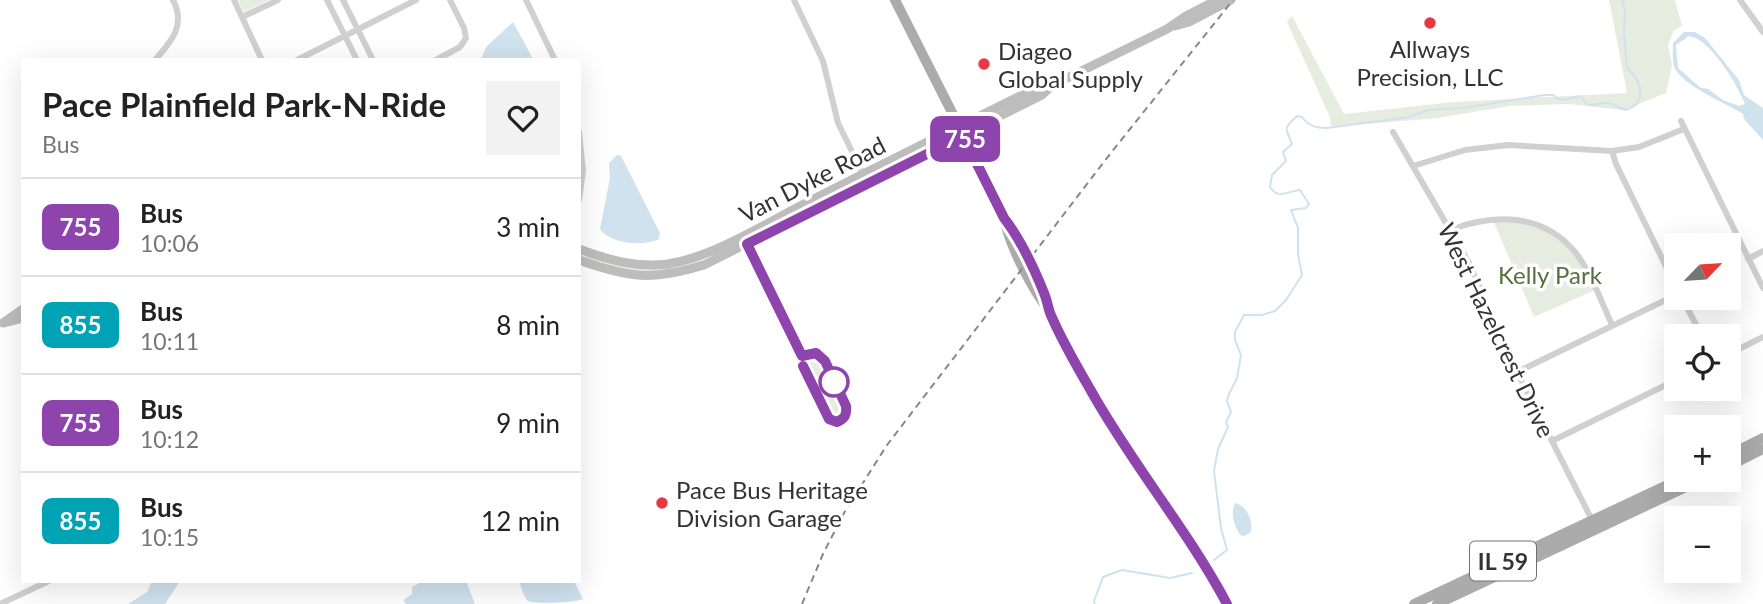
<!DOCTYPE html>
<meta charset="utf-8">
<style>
body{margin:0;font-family:Lato,sans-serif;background:#f2f2f2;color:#222;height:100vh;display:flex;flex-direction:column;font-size:26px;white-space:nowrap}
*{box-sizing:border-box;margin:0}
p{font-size:23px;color:#767676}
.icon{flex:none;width:38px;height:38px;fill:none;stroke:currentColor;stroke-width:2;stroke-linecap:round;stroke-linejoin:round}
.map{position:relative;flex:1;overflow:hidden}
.side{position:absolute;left:21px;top:58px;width:560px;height:525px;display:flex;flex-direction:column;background:#fff;border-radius:0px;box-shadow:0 7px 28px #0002}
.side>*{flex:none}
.badge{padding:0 14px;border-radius:10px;font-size:24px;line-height:46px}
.needle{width:46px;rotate:65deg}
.tools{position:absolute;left:1664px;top:233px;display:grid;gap:14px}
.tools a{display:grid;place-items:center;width:77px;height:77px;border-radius:0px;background:#fff;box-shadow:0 7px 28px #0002;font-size:35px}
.map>.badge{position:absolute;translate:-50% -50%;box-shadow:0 0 0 4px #fff}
.round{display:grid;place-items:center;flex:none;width:74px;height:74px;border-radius:0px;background:#f2f2f2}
.overview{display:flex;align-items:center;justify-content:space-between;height:119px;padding:0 21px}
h1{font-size:33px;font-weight:700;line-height:52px}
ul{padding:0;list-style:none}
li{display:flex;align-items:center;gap:21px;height:98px;padding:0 21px;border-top:2px solid #e0e0e0}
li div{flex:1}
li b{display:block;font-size:26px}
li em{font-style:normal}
li .badge{min-width:77px;font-weight:700;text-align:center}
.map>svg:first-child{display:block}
</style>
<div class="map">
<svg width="1763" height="604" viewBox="0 0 1763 604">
<rect width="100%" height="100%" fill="#fff"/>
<!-- green -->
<path fill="#e6ecdf" d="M238 0H269L244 12Z
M1609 0H1675L1682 26 1674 30 1668 45 1672 65 1666 93 1623 110 1570 104 1510 106 1437 118 1331 127 1330 117 1287 22 1292 16 1344 114 1454 102 1627 93Z
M1503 218 1553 232 1576 253 1595 290 1534 317 1493 220Z
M733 245 686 268 637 273 579 258V254L611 264 647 267Z
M811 357 816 358 839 407 840 413 837 416 831 414 809 369 808 362Z"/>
<!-- water -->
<path fill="#cfe2ee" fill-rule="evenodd" d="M513 22 533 59H481L486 47Z
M1684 32H1695L1705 38 1739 80 1744 95 1763 108V140L1744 119 1743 114C1726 103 1680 85 1674 66 1672 59 1673 50 1673 43ZM1689 36C1710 38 1738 86 1745 104L1739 106 1723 100 1708 89 1701 88 1678 68 1676 45Z
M617 155 621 156 660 233 659 239C643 247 610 244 600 229L610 178 609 163Z
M1235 503C1248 506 1253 521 1251 532L1244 536 1240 535C1234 524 1230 515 1235 503Z
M152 581H180L165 604H128L147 592Z
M423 581H466L475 604H406L403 600 412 594V587Z
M519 581H574L583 599C574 603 535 604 528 601 524 597 521 587 519 581Z"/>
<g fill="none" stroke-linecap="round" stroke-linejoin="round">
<!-- stream -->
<path stroke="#cfe2ee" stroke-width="2" d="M1214 560 1227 550 1221 528 1214 471 1218 449 1228 427 1226 422 1231 412 1227 401 1229 394 1237 378 1241 355 1235 340V332L1244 315H1262L1275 311 1286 300 1302 275 1298 254V228L1291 210 1306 208 1309 204 1300 190C1288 191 1278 200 1270 187L1272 175 1286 161 1283 152 1292 144C1286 128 1282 130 1297 116L1302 117C1309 126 1316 128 1327 128L1409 117 1428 110 1464 108 1545 95H1554L1556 98 1564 100 1580 96C1592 111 1589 104 1604 103 1611 102 1618 108 1626 110L1636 105C1645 91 1638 78 1627 68L1624 32 1625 10 1622 0
M1095 604 1094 601 1103 577 1122 570 1170 578 1192 573"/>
<!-- street -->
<path stroke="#d0d0d0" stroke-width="6" d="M234 0 262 60
M327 0 357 60
M343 0 373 60
M526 0 555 60
M794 0 823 61 838 123 864 176
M1740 0 1763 32
M242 17 278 0
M155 60C172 41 186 25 173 0
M297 60 416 0
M436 60 460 47 466 38 464 28 450 0
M1681 121 1763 288
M579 132 583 171 579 200
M1393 132 1469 263 1517 372 1593 522
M1612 151 1616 164 1676 287
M1413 166 1465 150 1508 145 1612 151 1639 147 1684 129
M1450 230C1493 213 1543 213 1575 252 1591 272 1601 301 1612 325
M1748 259 1763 251
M1682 298 1702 336
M1729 354 1763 337
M1517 372 1676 295
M1552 441 1676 380
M0 604 49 581"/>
<!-- secondary -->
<path stroke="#bdbdbd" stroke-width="9" d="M1175 26 1189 22 1231 0
M579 249C608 260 637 268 668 264 713 257 763 225 804 204 882 164 960 126 1038 87L1053 85
M579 260C629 278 653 281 704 265L1042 95 1053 85 1167 29 1186 16 1217 0
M3 323 23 309
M4 323 23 318"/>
<!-- primary -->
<path stroke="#ababab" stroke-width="10" d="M895 0 1008 223
M1004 218C1010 247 1032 289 1050 312L1107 419 1200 557 1227 604
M1036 277 1046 296 1049 308
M1729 455 1763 438
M1729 466 1763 449
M1414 604 1678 480
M1437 604 1701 480"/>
<!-- rail -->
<path stroke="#888" stroke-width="2" stroke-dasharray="7 5" stroke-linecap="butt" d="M802 604 823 554 844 513 887 445 1110 154 1233 0"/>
</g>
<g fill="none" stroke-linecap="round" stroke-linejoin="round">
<defs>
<path id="line" d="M803 366 829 419 837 422C845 418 847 415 846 406L825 361 816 353 802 356 747 244 963 136 1004 218C1021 240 1034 268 1044 293 1047 300 1048 307 1050 313 1061 339 1076 365 1090 389 1131 463 1187 529 1227 604"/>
</defs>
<!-- line casing -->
<use href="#line" stroke="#fff" stroke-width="16"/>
<!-- line -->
<use href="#line" stroke="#8e44ad" stroke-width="10"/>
</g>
<!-- markers -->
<g fill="#e63946" stroke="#fff" stroke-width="2.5">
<circle cx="1430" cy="23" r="7"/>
<circle cx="984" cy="64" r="7"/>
<circle cx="662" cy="503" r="7"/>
</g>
<circle fill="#fff" stroke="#8e44ad" stroke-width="3.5" cx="834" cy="382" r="14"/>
<g text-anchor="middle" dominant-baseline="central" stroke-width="7" stroke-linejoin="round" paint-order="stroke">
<!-- shield labels -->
<rect fill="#fff" stroke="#707070" stroke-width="2" x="1470" y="541.5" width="66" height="39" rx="5"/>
<g font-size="23" font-weight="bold" fill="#333">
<text x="1503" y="561">IL 59</text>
</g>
<!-- poi labels -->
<g font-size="24" fill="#333" stroke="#fff" text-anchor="start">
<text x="1430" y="48" text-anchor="middle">Allways<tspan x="1430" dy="28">Precision, LLC</tspan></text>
<text x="998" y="50">Diageo<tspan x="998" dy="28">Global Supply</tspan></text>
<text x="676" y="489">Pace Bus Heritage<tspan x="676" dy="28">Division Garage</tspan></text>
</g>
<!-- street labels -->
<g font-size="24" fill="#333" stroke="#fff">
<text transform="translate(812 179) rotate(-27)">Van Dyke Road</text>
<text transform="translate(1497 330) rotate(64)">West Hazelcrest Drive</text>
</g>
<!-- park labels -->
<g font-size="24" fill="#56703f" stroke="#fff">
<text x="1550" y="274">Kelly Park</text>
</g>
</g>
</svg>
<div class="tools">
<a><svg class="needle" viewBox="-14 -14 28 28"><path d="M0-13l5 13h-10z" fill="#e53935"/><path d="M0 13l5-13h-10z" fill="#767676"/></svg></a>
<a><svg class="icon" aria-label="locate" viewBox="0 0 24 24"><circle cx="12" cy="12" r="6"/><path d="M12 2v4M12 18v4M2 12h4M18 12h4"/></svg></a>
<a>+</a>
<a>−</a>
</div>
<b class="badge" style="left:965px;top:139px;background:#8e44ad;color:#fff">755</b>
<section class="side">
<div class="overview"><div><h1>Pace Plainfield Park-N-Ride</h1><p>Bus</p></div><a class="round"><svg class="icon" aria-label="heart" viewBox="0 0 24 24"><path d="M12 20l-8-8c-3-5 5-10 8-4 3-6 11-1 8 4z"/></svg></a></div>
<ul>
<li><span class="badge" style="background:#8e44ad;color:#fff">755</span><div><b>Bus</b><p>10:06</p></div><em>3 min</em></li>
<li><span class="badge" style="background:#00a3b4;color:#fff">855</span><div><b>Bus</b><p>10:11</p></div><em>8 min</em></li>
<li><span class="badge" style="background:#8e44ad;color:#fff">755</span><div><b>Bus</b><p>10:12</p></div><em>9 min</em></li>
<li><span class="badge" style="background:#00a3b4;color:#fff">855</span><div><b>Bus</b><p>10:15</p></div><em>12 min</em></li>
</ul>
</section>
</div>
